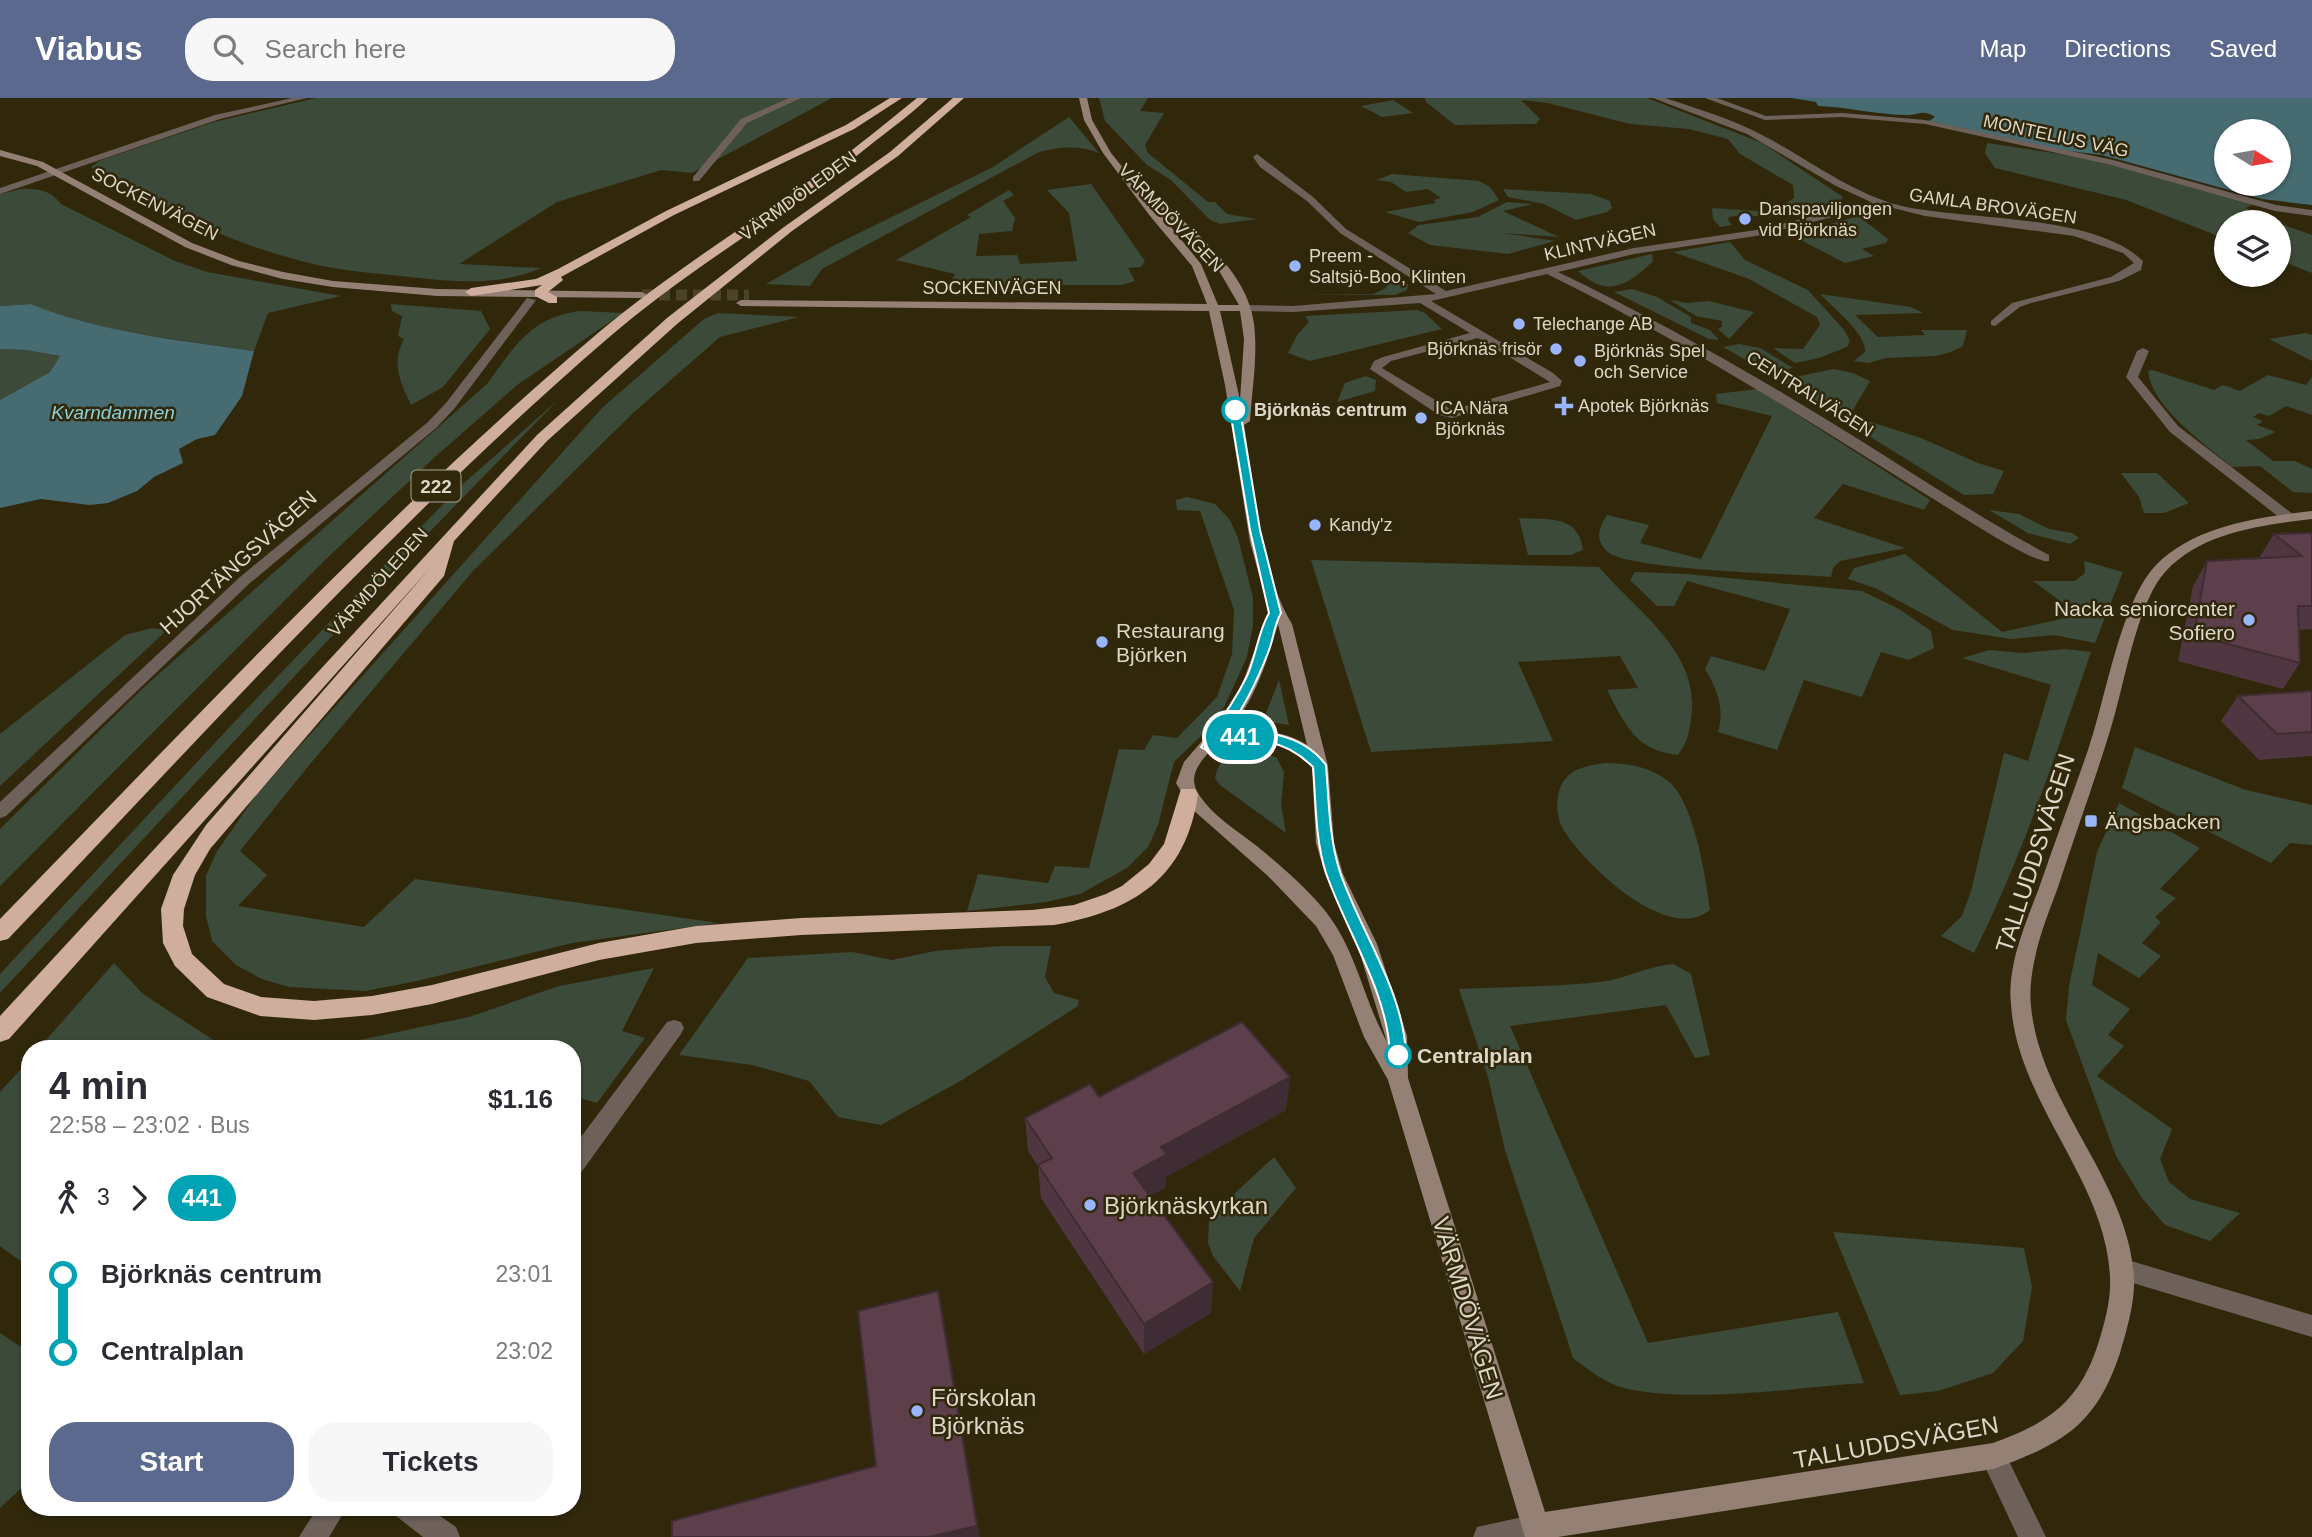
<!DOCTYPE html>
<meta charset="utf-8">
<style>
body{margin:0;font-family:Helvetica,sans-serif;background:#f7f7f7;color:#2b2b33;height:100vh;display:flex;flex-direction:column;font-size:26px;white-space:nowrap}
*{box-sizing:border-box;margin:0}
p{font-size:23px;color:#7c7c81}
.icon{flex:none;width:38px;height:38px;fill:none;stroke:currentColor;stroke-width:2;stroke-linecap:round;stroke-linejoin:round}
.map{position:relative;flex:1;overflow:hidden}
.sheet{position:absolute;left:21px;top:942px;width:560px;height:476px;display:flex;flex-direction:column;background:#fff;border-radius:28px;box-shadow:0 2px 5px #0004}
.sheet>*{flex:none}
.badge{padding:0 14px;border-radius:23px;font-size:24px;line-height:46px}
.needle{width:46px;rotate:101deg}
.buttons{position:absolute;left:2214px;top:21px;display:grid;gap:14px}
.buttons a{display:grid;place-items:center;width:77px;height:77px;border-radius:50%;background:#fff;box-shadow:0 2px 5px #0004;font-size:35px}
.map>.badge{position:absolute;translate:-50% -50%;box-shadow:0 0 0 4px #fff}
.legs{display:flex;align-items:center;gap:10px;height:77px;padding:0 28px;font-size:23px}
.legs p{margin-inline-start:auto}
.overview{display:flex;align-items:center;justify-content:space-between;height:119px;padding:0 28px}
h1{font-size:38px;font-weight:600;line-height:52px}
.primary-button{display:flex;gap:14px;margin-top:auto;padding:14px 28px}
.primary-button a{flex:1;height:80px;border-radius:28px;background:#5c698e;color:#fff;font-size:28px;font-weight:600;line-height:80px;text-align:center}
.primary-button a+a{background:#f7f7f7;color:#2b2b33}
ul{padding:0 28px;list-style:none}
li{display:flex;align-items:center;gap:24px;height:77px;font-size:26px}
li i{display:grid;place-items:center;width:10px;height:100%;margin:0 9px;background:currentColor}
li i::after{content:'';width:18px;height:18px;margin:-9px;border:5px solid;border-radius:50%;background:#fff}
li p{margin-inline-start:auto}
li:first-child i{background:linear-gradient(#0000 50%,currentColor 0)}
li:last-child i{background:linear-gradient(currentColor 50%,#0000 0)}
header{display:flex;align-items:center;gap:42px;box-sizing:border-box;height:98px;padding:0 35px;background:#5c698e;color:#fff}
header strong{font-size:33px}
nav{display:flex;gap:38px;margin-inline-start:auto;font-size:24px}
.search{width:490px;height:63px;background:#f7f7f7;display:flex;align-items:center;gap:18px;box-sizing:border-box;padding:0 24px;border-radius:28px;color:#7c7c81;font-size:26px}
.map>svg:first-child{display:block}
</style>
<header>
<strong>Viabus</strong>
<div class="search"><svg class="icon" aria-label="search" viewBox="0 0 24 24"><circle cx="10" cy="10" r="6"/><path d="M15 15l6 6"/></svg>Search here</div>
<nav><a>Map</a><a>Directions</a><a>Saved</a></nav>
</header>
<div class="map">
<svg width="2312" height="1439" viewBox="0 0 2312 1439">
<rect width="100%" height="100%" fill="#31280c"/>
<!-- green -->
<path fill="#3c4a3a" d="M316 0H832L692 75 661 72 557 104 459 166 541 170C501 188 453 184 410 179 371 175 331 172 294 161 221 142 156 106 91 69L101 62 214 24Z
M1099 0H1148L1140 13 1164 15 1145 47 1148 55 1208 104H1215L1227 116 1257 121 1220 126 1210 122 1171 82 1147 67 1105 23Z
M1425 0H1647L1762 45 1843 99 1840 103 1765 119 1742 117 1729 119 1728 122 1732 127 1720 129 1713 121 1712 110 1772 114 1794 100 1793 87 1740 56 1728 41 1689 31 1630 26 1548 5 1521 2 1540 21 1536 26 1455 27 1426 4Z
M1393 2 1413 15 1382 19 1361 8Z
M1069 19 1099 55C1079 47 1060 49 1039 54L822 171 810 188 766 186 833 148 993 69Z
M1987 45 2073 58 2123 70 2255 106 2245 110 2278 124H2226V141L2126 102 1995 70 1985 55Z
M1392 76 1479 83 1490 89 1499 102 1473 114 1419 124 1385 114 1436 105 1434 102 1441 100 1428 91 1406 94 1391 84 1377 82Z
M1091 86 1145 163 1141 169 1128 170 1135 183 1122 187H949L955 176 896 162 971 119 967 117 1009 92 1014 97 1003 103 1015 120 1012 133 979 136 976 158 1017 157 1020 166 1077 163 1069 115 1047 92Z
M21 91C39 91 49 91 61 106L175 163 207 174 341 198 268 215 254 253 130 235 65 220 31 206 0 208V96Z
M1503 91 1591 96 1610 103 1612 110 1607 114 1576 122 1544 106 1508 99Z
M1507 104 1533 106 1503 113 1559 139 1502 135 1555 143 1508 156 1430 147 1408 135 1419 127 1478 119Z
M1858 118 1888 141 1886 145 1862 151 1874 158 1845 165 1791 137Z
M2278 125 2312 137V175L2279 162Z
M1730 144 1745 162 1808 192 1845 233 1850 243 1847 249 1819 260 1795 265 1773 250 1803 251 1820 227 1817 219 1749 181 1673 154Z
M1652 156 1653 163C1628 187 1608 201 1578 173Z
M1399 182 1408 186 1407 192 1395 197 1293 196H1373L1386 190 1388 183Z
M1632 191 1657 199 1691 219V225L1710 232 1719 242 1709 241 1614 194Z
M1820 196 1911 209 1923 215 1855 217 1878 239 1925 237 1921 232H1967L1963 248 1951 254 1936 258 1886 260 1869 265 1854 263 1865 254C1867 236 1832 209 1820 196Z
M1670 202 1687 205 1708 203 1754 214 1729 241 1718 231 1722 229V223L1696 218Z
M391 206 481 213 490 231 443 289 411 307C400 283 391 266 404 241L398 238 402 218 392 213Z
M1417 212 1425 215 1442 231 1310 263 1288 255 1297 237 1309 224 1305 218Z
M580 213 623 215 517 287 435 359 326 461 0 788V731L143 590 487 286C514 249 531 219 580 213Z
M718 215 799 219 720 239 633 315 473 473 310 666 240 753 267 777 238 808 364 829 415 781 718 825 572 845 417 883 365 893 289 889 262 881 236 867 212 843 206 818V778L216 755 256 697 602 310 704 221Z
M2306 235 2312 237V263L2269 241Z
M1739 246 1760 250 1793 270 1768 275 1723 249Z
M0 251 26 252 60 258 50 274 0 302Z
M1834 271 1853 275 1870 283 1853 312 1829 313 1780 282Z
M2152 272 2214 292 2223 287 2240 293 2268 277 2306 287 2312 279V317L2286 308 2269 318 2259 315 2253 319 2263 323 2257 327 2276 334 2259 341 2246 342 2273 363H2295L2312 371V395L2293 394 2260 368 2232 369C2205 346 2152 310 2148 273Z
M1366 278 1376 282 1375 293 1337 304 1345 285Z
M1757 291 1930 402 1924 412 1843 386 1814 420 1905 450 1840 463 1833 470 1831 479C1795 476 1628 472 1608 454 1594 442 1599 430 1607 417L1649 427 1640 445 1701 461 1772 318 1717 305 1716 296Z
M558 302 410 454 0 895V876L239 619 411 439 464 385Z
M1859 323 1871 324 1921 340 1978 365 2004 373 1993 396 1964 397 1848 325Z
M2121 375H2157L2189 405 2164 415H2144L2139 399Z
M1187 399 1215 406 1230 422 1238 440 1253 500V527L1247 559 1224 609 1205 634 1174 664 1158 727 1148 749 1127 770 1080 796 1046 804 967 813 978 776 1048 785 1055 768 1089 770 1119 651 1144 652 1153 637 1177 640 1217 599 1232 556 1234 512 1200 413 1177 412 1176 402Z
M1989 412 2019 416 2049 431 2072 435 2079 440 2070 446 2028 435Z
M1519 420C1547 422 1579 416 1583 452L1571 457H1528Z
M1905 456 2002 534 2079 517 2033 483H2075L2085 475 2084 463 2123 474 2095 545 2054 537 2011 541 1953 532 1875 490 1848 481 1854 470Z
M1311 462 1599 469C1637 514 1702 555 1691 621 1689 636 1687 645 1678 657 1635 652 1626 628 1607 592L1638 590 1620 558 1518 564 1553 643 1371 654Z
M1635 474 1686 476 1862 493 1899 511 1931 533 1934 550 1909 562 1881 554 1862 599 1804 582 1777 652 1718 634C1725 610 1717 591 1705 571L1711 558 1765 573 1790 511 1687 483 1674 508H1657L1630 482Z
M152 530 167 532 0 688V636L125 537Z
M2066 551 2091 554C2056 656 2022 759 1974 855L1941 838 1962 818 1971 793 2004 655 2028 663 2051 587 1962 560 1989 552 2022 555Z
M1279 582 1289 627 1263 623Z
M2135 649 2246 692 2312 707V747L2290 745 2271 765 2122 690Z
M1249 653 1265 655 1277 660 1284 674 1281 706 1286 735 1220 687 1215 680C1219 660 1229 655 1249 653Z
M1605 665C1626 665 1651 669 1668 683 1694 703 1706 780 1710 812 1668 847 1584 766 1563 731 1555 718 1555 692 1566 680 1575 669 1592 667 1605 665Z
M2119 705 2200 750 2160 791 2176 800 2155 819 2161 824 2142 845 2161 858 2139 880 2098 855 2092 887 2130 911 2108 937 2124 948 2097 978 2172 1031 2160 1061 2169 1084 2190 1101 2240 1115 2210 1143 2165 1127 2142 1100 2116 1058 2066 922 2069 888 2097 754Z
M1002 848H1051L1045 879 1054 895 1079 902 1078 908 962 982 881 1027 838 1019 809 983 752 967 679 957 748 860 852 854 892 862 935 853Z
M114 865 143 896 218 945 319 950H39Z
M1673 866 1691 876 1710 957 1695 960 1666 907 1510 928 1648 1245 1838 1214 1864 1285C1793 1290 1697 1305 1628 1291 1608 1287 1588 1272 1573 1260L1505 1052 1488 979 1459 891C1506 889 1553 889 1600 884 1625 881 1648 868 1673 866Z
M654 870 622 933 645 940 597 1005 572 998V950H321L469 919 559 888Z
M30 961V1170L0 1148V994Z
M1274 1059 1296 1090 1254 1140 1240 1193 1213 1158 1208 1145 1209 1122 1221 1108Z
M1833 1134 2024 1150 2032 1189 2023 1243 1993 1275 1938 1293 1900 1297Z
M0 1235 30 1255V1382L0 1410Z"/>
<!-- water -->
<path fill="#466b71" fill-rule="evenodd" d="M1791 0H2312V107L2262 101 2102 57 2062 52 1929 23 1935 19C1924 11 1919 17 1909 17 1878 17 1848 9 1818 8L1816 4ZM2226 33H2278V86H2226Z
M31 206C102 235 179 242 254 253L242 298 215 337 197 341 179 351 183 365 154 379 137 393 108 405 90 407 41 401 0 410V302L50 274 60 258 26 252 0 251V208Z"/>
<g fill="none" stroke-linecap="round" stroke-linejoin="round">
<!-- secondary-tunnel -->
<path stroke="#4b4228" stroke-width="11" stroke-dasharray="11 6" stroke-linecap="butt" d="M642 197H749"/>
<!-- street -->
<path fill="#6e615a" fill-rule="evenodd" d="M292 0H307L220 21 0 96V90L215 17Z
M789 0H801L747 25 699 83H693V79L741 21Z
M1653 0H1665C1698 11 1733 21 1764 38 1810 62 1851 95 1902 108 1968 123 2093 115 2143 163L2141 172 2119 183 2031 205 2020 209 1995 228 1991 227V223L2012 205 2111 179 2134 165 2123 155 2074 138 1925 118 1881 107 1756 138 1634 156 1558 174C1658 222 1755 277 1850 336 1916 377 1980 420 2049 457V463C2034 466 1968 422 1951 412 1818 329 1688 245 1547 176L1431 203 1553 275 1562 283 1560 288 1452 320 1439 317 1370 271 1374 263 1383 259 1470 235 1420 205 1293 214 1243 213 1238 210 1243 207 1293 208 1436 196 1340 135 1307 103 1260 69 1253 59 1257 56 1313 99 1346 131 1446 193 1634 150 1756 132 1871 104 1836 88 1747 36ZM1478 240 1550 284 1452 312 1382 270 1391 263Z
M1705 0H1717L1766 18 1842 15 1925 22 2113 62 2276 107 2312 112V118L2275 113 2111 67 1925 26 1842 19 1765 22Z
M527 200 536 202 454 311 436 330 250 485 6 718 0 720V704L240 479 428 324 446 305Z
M2143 250 2149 253 2138 279 2178 328 2294 417V423H2284L2170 334 2126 279 2137 253Z
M674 922 681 924 684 930 681 936 580 1076 572 1078V1051L667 924Z
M2121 1160 2312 1217V1239L2113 1179 2109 1171 2113 1163Z
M1993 1345 2002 1349 2046 1439H2018L1980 1358 1984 1349Z
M318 1409H347L329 1439H299Z
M392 1409H427L456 1429 460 1439H423L396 1418Z
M1536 1416 1546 1419 1549 1429 1544 1439H1473L1477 1429Z"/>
<!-- secondary -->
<path fill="#958075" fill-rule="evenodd" d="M1079 0H1087L1092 22 1111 55 1201 166 1218 207H1239L1218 171 1153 103V99H1159C1195 136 1247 172 1254 226 1258 258 1252 291 1250 323L1244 327C1255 389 1259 472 1292 526L1328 668 1334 745 1343 776 1377 846 1407 938 1408 980 1545 1414 1993 1345C2050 1325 2081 1302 2099 1243 2105 1223 2111 1202 2110 1180 2107 1083 2017 1005 2011 906 2009 890 2012 871 2016 855 2022 833 2031 811 2039 790 2055 743 2073 696 2089 649 2106 600 2121 502 2157 466 2196 427 2260 419 2312 413V421C2263 427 2202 434 2166 473 2136 505 2124 591 2110 633 2094 685 2075 737 2058 789 2050 811 2041 833 2036 855 2032 872 2029 891 2031 908 2040 1006 2129 1083 2134 1180 2135 1205 2127 1231 2120 1255 2096 1328 2062 1346 1993 1371L1558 1439H1525L1388 982 1364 939 1333 857 1316 828 1268 778 1192 711 1176 685 1184 664 1221 621 1240 592 1269 513 1250 444 1225 287 1209 213 741 208 736 205 741 202 1207 206 1192 168 1150 118 1103 55 1084 22ZM1220 213H1240L1244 241 1240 302ZM1278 526 1307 647C1282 631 1252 631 1225 637 1254 605 1266 567 1278 526ZM1252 644C1277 645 1294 652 1312 669L1316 745 1325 776 1357 846 1387 944C1362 899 1356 848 1321 808 1303 787 1280 767 1258 749 1238 733 1212 718 1198 695 1188 679 1199 665 1210 653Z
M0 52 43 64 192 145 239 163 283 174 333 183 437 191 642 194 647 197 642 200 437 198 333 189 283 181 231 167 185 149 37 68 0 58Z"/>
<!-- highway -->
<path fill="#cfae9d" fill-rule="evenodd" d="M890 0H902L854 31 674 117 561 179 563 182 548 194 557 199V205H549L535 198V192L542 187 471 198 465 194 471 190 536 181 558 171 666 113 846 27Z
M917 0H928C910 17 889 32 869 48 785 116 689 170 607 241 393 426 203 637 8 841L0 843V821C195 621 385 416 598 235 671 174 752 124 829 69 860 47 888 23 917 0Z
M953 0H964L898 58 792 133 677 226 547 343 454 443 444 478 210 751 195 777 184 811 183 828 192 856 224 886 261 899 314 903 372 898 432 887 599 845 696 828 801 820 1032 812 1074 807 1106 796 1122 788 1149 766 1164 746 1181 691H1195L1198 696C1186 781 1133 813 1054 827L801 837 696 845 599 862 432 906 372 917 314 922 260 918 207 899 175 868 163 845 161 811 173 777 206 727 431 469 9 941 0 944V918L537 337 667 220 784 129 890 54Z"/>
</g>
<!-- wall -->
<path fill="#4f3640" d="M2312 435V531L2299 532 2300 565 2283 591 2178 563 2193 488 2207 463 2259 460 2274 436Z
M2312 593V658L2259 662 2221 623 2238 598Z
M1290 979 1286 1012 1166 1079V1089L1150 1098 1213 1184 1211 1215 1144 1256 1041 1100 1038 1068 1028 1053 1025 1020 1099 999Z"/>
<!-- shaded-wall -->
<path fill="#402c34" d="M1290 979 1286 1012 1166 1079V1089L1134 1107 1133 1075 1161 1049Z
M1213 1184 1211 1215 1144 1256V1226Z
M938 1193 943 1217 980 1439H929Z"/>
<!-- building -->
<path fill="#5c3f4b" stroke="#402c34" stroke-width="2" d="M2312 435V508H2298L2300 565 2194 537 2207 463 2302 458 2274 436Z
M2312 593V634L2277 636 2238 598Z
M1242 924 1290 979 1161 1049 1167 1056 1133 1075 1213 1184 1144 1226 1038 1067 1052 1060 1025 1020 1090 986 1099 999Z
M938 1193 977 1428 929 1439H672V1423L876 1368 858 1213Z"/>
<!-- line-1 -->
<path fill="#00a3b4" stroke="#fff" stroke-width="2" d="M1235 309 1240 312 1260 432 1281 515C1274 527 1274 539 1269 552 1257 584 1243 613 1222 639 1258 628 1303 636 1326 667 1329 703 1329 740 1340 774 1360 833 1404 893 1406 957L1398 963 1390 957C1388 894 1346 833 1326 775 1315 741 1316 704 1313 669 1278 635 1251 641 1208 653L1201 649C1218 625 1234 605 1247 578 1256 558 1258 534 1269 515L1250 432 1230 312Z"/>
<!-- markers -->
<g fill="#99b5fd" stroke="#31280c" stroke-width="2.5">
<circle cx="1745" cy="121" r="7"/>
<circle cx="1295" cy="168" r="7"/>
<circle cx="1519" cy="226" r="7"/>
<circle cx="1556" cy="251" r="7"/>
<circle cx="1580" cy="263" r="7"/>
<path d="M1560.5 297.5h7v7h7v7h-7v7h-7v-7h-7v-7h7z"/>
<circle cx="1421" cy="320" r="7"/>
<circle cx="1315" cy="427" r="7"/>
<circle cx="2249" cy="522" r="7"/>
<circle cx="1102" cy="544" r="7"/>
<rect x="2084" y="716" width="14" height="14" rx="3.5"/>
<circle cx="1090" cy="1107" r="7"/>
<circle cx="917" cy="1313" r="7"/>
</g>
<g fill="#fff" stroke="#00a3b4" stroke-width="3.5">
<circle cx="1235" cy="312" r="12"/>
<circle cx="1398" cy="957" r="12"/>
</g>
<g text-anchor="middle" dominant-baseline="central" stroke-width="5" stroke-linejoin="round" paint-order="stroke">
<!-- far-street labels -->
<g font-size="18" fill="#ddd7c7" stroke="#31280c">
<text transform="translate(2056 38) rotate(12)">MONTELIUS VÄG</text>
<text transform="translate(798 98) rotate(-36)">VÄRMDÖLEDEN</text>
<text transform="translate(155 106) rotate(27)">SOCKENVÄGEN</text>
<text transform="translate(1993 108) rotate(8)">GAMLA BROVÄGEN</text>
<text transform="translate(1171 120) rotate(46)">VÄRMDÖVÄGEN</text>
<text transform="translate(1600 144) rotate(-13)">KLINTVÄGEN</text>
<text x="992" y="190">SOCKENVÄGEN</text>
<text transform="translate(1810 296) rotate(32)">CENTRALVÄGEN</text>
<text transform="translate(378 484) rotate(-48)">VÄRMDÖLEDEN</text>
</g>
<!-- far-poi labels -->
<g font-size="18" fill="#ddd7c7" stroke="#31280c" text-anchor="start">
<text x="1759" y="111">Danspaviljongen<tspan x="1759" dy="21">vid Björknäs</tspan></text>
<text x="1309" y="158">Preem -<tspan x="1309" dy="21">Saltsjö-Boo, Klinten</tspan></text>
<text x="1533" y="226">Telechange AB</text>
<text x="1542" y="251" text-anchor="end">Björknäs frisör</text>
<text x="1594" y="253">Björknäs Spel<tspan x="1594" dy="21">och Service</tspan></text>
<text x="1578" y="308">Apotek Björknäs</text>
<text x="1435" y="310">ICA Nära<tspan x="1435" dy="21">Björknäs</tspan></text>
<text x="1329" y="427">Kandy'z</text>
</g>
<!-- far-stop labels -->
<g font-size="18" font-weight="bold" fill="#ddd7c7" stroke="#31280c" text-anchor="start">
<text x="1254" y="312">Björknäs centrum</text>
</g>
<!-- far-water labels -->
<g font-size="19" font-style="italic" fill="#89d1dc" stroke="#31280c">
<text x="113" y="314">Kvarndammen</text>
</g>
<!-- shield labels -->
<rect fill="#31280c" stroke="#a9a28f" stroke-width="2" x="411.5" y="372.5" width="49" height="31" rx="5"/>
<g font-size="19" font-weight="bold" fill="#ddd7c7">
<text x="436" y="388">222</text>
</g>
<!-- street labels -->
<g font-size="21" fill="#ddd7c7" stroke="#31280c">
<text transform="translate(238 464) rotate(-42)">HJORTÄNGSVÄGEN</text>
</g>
<!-- poi labels -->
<g font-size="21" fill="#ddd7c7" stroke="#31280c" text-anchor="start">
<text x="2235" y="510" text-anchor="end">Nacka seniorcenter<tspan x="2235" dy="24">Sofiero</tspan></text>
<text x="1116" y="532">Restaurang<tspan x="1116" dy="24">Björken</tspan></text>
<text x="2105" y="723">Ängsbacken</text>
</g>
<!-- stop labels -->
<g font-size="21" font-weight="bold" fill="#ddd7c7" stroke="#31280c" text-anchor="start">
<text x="1417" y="957">Centralplan</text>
</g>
<!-- near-street labels -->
<g font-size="24" fill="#ddd7c7" stroke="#31280c">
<text transform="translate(2035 755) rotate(-72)">TALLUDDSVÄGEN</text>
<text transform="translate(1468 1210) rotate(73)">VÄRMDÖVÄGEN</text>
<text transform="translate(1896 1344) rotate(-10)">TALLUDDSVÄGEN</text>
</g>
<!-- near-poi labels -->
<g font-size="24" fill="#ddd7c7" stroke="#31280c" text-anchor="start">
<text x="1104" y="1107">Björknäskyrkan</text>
<text x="931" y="1299">Förskolan<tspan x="931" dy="28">Björknäs</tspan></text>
</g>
</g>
</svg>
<div class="buttons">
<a><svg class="needle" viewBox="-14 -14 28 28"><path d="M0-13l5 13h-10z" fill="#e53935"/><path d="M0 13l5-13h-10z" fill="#7c7c81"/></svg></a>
<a><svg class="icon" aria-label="layers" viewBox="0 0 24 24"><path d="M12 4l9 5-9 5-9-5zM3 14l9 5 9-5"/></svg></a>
</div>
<b class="badge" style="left:1240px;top:639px;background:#00a3b4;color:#fff">441</b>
<section class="sheet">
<div class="overview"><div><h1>4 min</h1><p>22:58 – 23:02 · Bus</p></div><b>$1.16</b></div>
<div class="legs"><svg class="icon" aria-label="walk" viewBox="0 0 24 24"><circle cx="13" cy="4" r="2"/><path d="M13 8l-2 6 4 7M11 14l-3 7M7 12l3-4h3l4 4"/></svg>3<svg class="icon" aria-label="forward" viewBox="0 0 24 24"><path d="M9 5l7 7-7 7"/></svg><b class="badge" style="background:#00a3b4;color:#fff">441</b></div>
<ul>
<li><i style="color:#00a3b4"></i><b>Björknäs centrum</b><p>23:01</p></li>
<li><i style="color:#00a3b4"></i><b>Centralplan</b><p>23:02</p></li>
</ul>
<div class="primary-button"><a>Start</a><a>Tickets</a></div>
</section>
</div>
